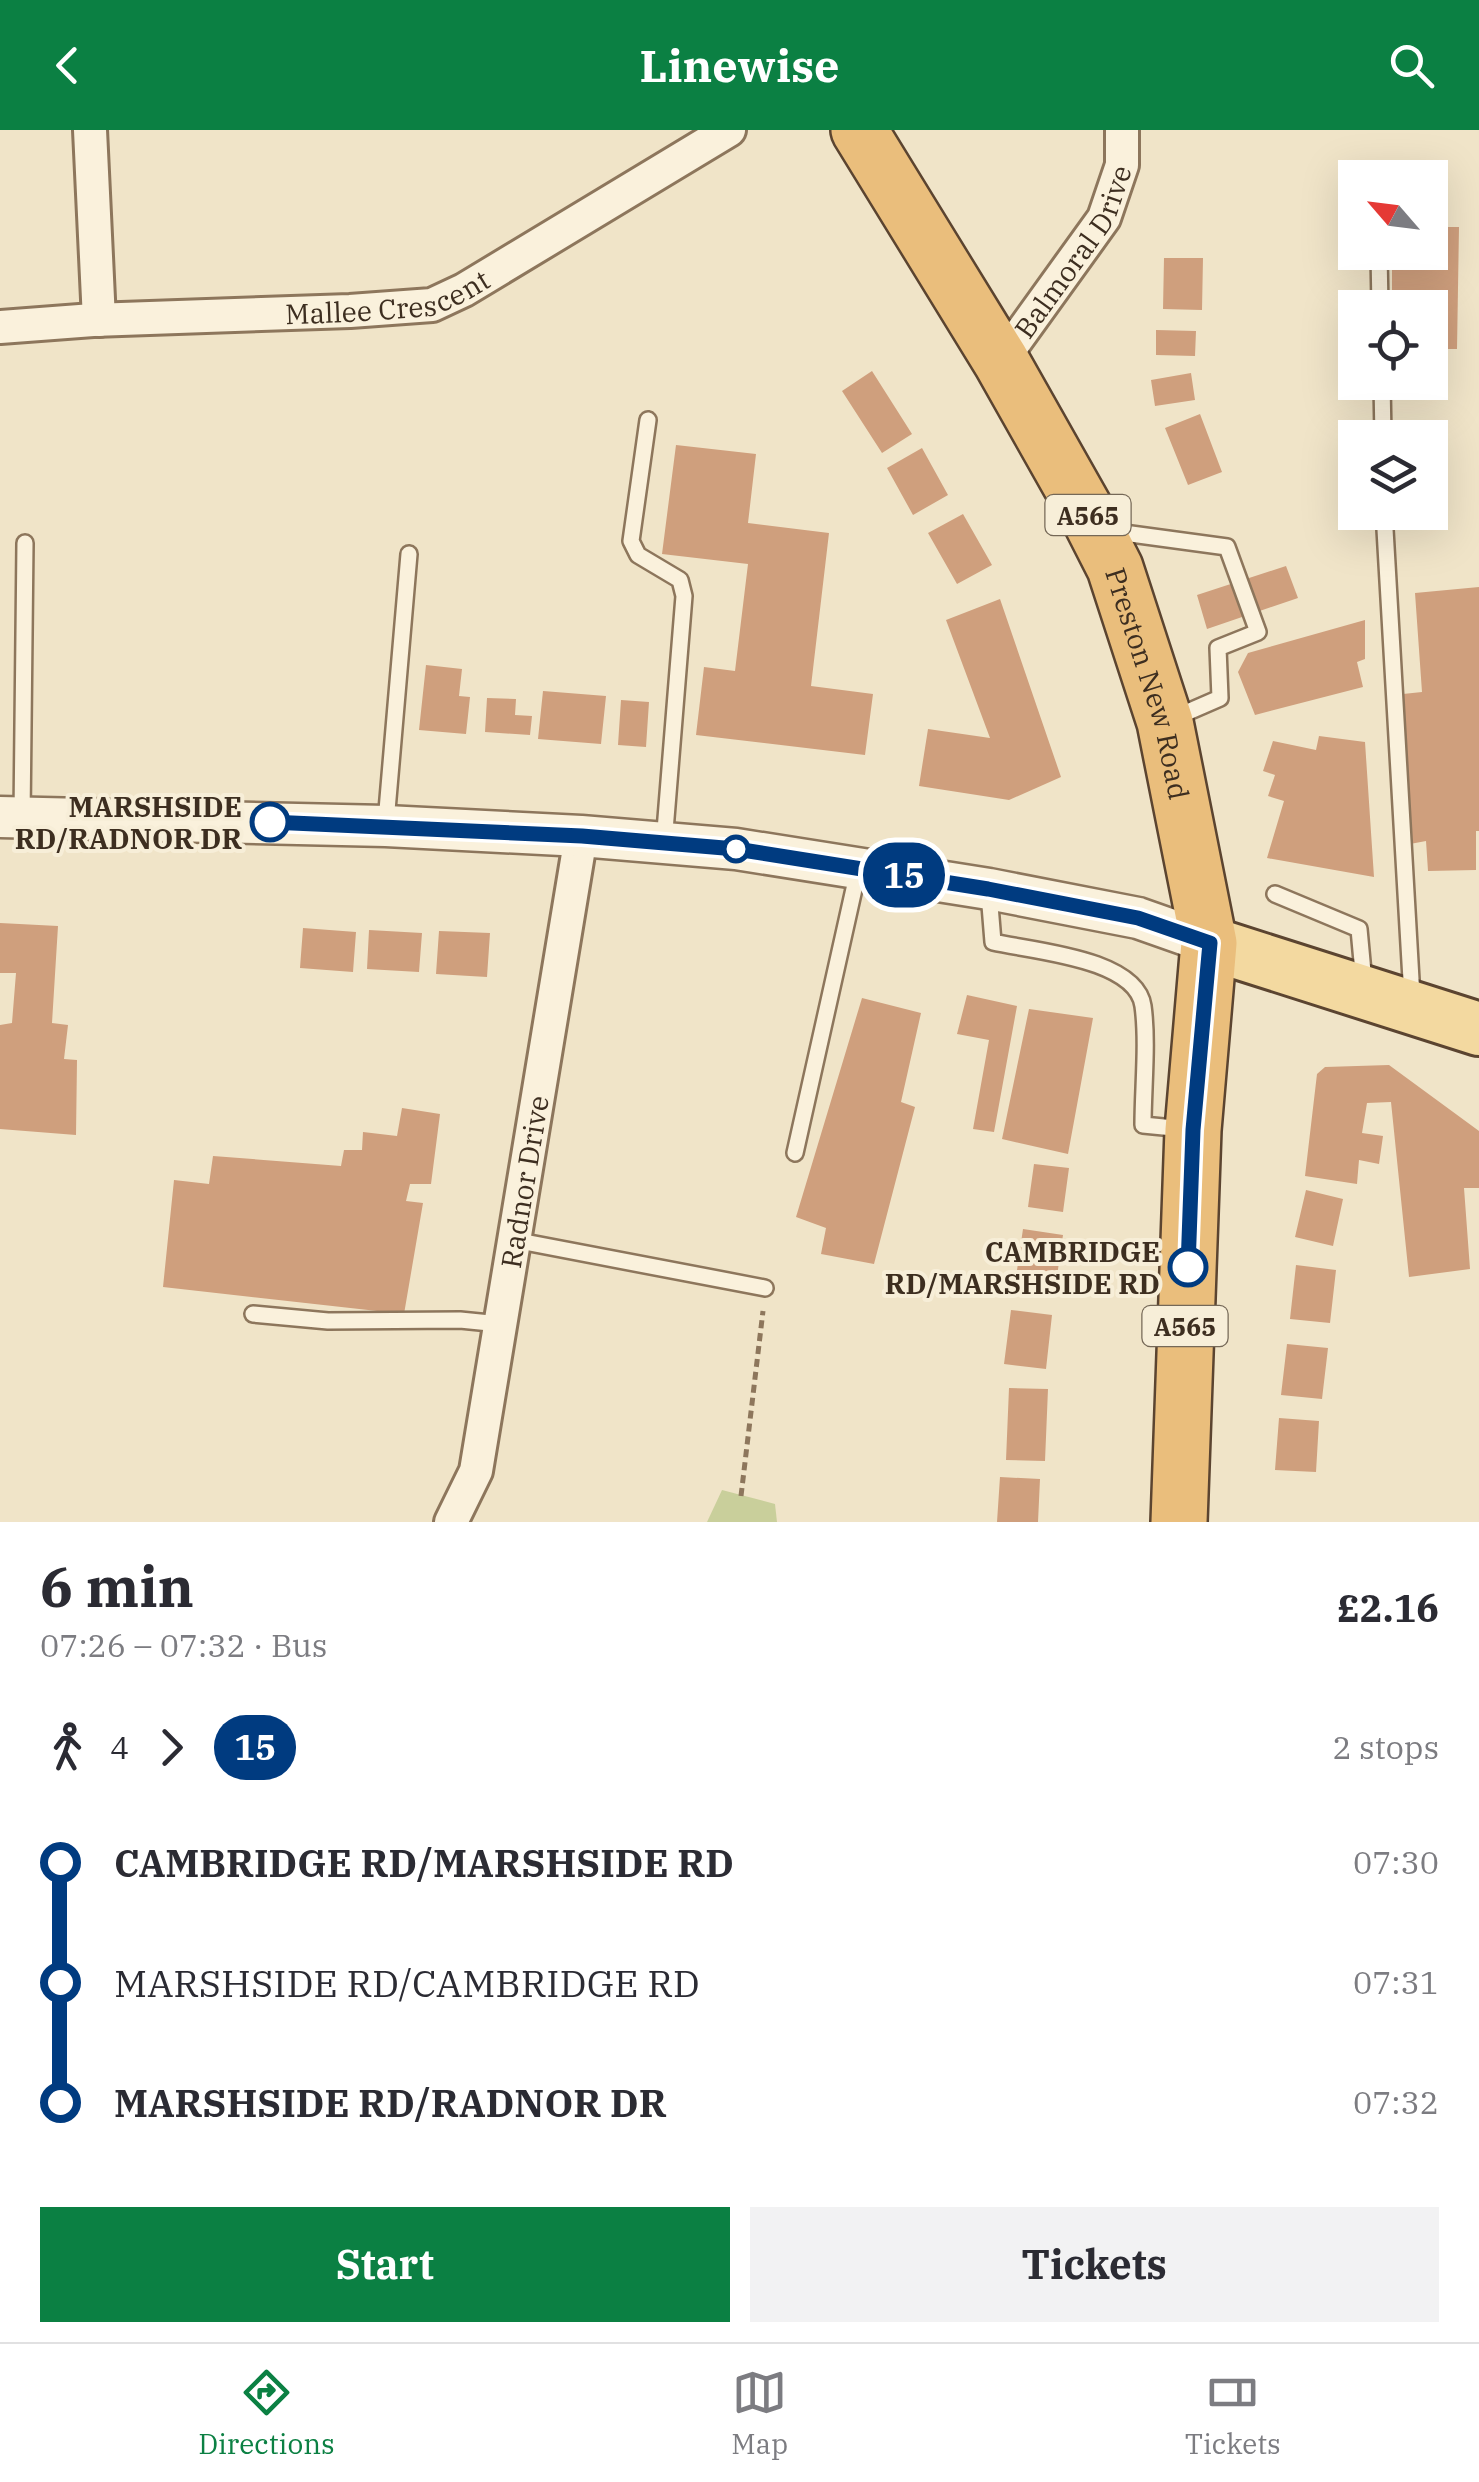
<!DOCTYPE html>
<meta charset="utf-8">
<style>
body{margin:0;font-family:"IBM Plex Serif",serif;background:#f2f2f3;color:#2b2b33;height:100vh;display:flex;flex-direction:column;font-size:38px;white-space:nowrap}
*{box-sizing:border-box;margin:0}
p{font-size:32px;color:#7c7c81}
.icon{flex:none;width:55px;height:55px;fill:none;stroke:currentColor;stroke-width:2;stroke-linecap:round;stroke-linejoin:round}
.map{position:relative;height:1392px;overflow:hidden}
.sheet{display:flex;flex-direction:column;background:#fff;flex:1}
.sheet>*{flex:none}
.badge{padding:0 20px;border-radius:32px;font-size:35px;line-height:65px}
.needle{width:65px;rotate:298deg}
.buttons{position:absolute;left:1338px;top:30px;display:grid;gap:20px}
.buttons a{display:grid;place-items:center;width:110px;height:110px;border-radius:0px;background:#fff;box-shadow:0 10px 40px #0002;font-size:50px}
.map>.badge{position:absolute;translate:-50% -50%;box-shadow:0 0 0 5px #fff}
.legs{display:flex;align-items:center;gap:15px;height:110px;padding:0 40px;font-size:32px}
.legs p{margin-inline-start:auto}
.overview{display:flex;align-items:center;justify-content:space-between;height:170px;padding:0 40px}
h1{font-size:55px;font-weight:700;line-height:75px}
.action{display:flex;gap:20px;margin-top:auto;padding:20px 40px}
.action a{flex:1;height:115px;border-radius:0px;background:#0b8043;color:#fff;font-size:40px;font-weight:700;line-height:115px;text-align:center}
.action a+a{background:#f2f2f3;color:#2b2b33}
ul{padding:0 40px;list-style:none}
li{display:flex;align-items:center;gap:35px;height:120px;font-size:38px}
li i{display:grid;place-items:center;width:15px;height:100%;margin:0 12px;background:currentColor}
li i::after{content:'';width:25px;height:25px;margin:-12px;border:8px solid;border-radius:50%;background:#fff}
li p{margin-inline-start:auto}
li:first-child i{background:linear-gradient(#0000 50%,currentColor 0)}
li:last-child i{background:linear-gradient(currentColor 50%,#0000 0)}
header{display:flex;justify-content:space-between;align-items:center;height:130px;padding:0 40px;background:#0b8043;color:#fff;font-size:45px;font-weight:700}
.tabs{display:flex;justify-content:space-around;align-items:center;height:140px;border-top:2px solid #e1e1e2;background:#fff;font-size:28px;color:#7c7c81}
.tabs a{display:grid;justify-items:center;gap:5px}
.tabs .on{color:#0b8043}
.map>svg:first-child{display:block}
</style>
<header><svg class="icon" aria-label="back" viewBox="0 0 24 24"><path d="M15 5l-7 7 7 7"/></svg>Linewise<svg class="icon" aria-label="search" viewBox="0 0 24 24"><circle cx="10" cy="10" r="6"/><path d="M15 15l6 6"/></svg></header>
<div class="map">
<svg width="1479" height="1392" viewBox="0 0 1479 1392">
<rect width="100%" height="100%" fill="#f0e4c8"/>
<!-- green -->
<path fill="#c9cf9b" d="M722 1360 775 1374 777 1392H707Z"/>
<!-- building -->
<path fill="#cf9f7d" d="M1430 97H1459L1457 219H1441V242H1430V178H1392V122H1430Z
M1164 128H1203L1202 180 1163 179Z
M1156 200 1196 201 1195 226 1156 225Z
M872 241 912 304 882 323 842 261Z
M1191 243 1195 270 1155 276 1151 250Z
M1200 284 1222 342 1188 355 1165 298Z
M676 315 756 324 748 393 829 403 811 556 873 564 865 625 696 605 704 537 735 541 748 434 662 424Z
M922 318 948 365 913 385 887 338Z
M963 384 992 435 957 454 928 403Z
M1286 436 1298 468 1207 499 1197 465Z
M1479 457V701H1476V740L1428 741 1426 711 1410 714 1403 564 1422 562 1415 463Z
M1000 469 1061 647 1009 670 919 656 928 599 990 608 946 490Z
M1365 490V529L1357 532 1363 557 1255 585 1238 542 1248 523Z
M426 535 462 539 459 566 470 567 466 604 419 600Z
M543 561 606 566 601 614 538 609Z
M487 568 516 569 515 585 532 586 530 605 485 602Z
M621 570 649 572 646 617 618 615Z
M1319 606 1365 612 1374 747 1267 728 1284 671 1268 666 1275 645 1263 641 1273 611 1316 620Z
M0 793 58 796 52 893 68 895 64 929 77 930 76 1005 0 999V895L12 893 16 843H0Z
M303 798 356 802 353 842 300 838Z
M369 800 422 803 419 842 367 839Z
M439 801 490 803 487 847 436 844Z
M967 865 1017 876 994 1002 973 999 989 910 957 904Z
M862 868 921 883 901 972 915 977 874 1134 821 1124 826 1098 796 1087Z
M1029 879 1093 888 1068 1024 1002 1009Z
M1389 935 1479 1001V1058H1464L1470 1139 1409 1147 1391 972 1367 973 1362 1003 1383 1006 1379 1034 1359 1030 1357 1054 1305 1046 1317 944 1325 937Z
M402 978 440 984 431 1054H410L406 1071 423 1073 404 1184 163 1157 174 1050 209 1054 213 1026 341 1036 344 1020H362L363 1002 397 1006Z
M1034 1034 1069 1038 1063 1082 1028 1077Z
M1306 1060 1343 1069 1333 1116 1295 1107Z
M1023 1099 1063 1105 1056 1153 1016 1147Z
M1296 1135 1336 1140 1330 1193 1290 1189Z
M1011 1180 1052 1185 1046 1239 1004 1234Z
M1287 1214 1328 1218 1322 1269 1281 1265Z
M1009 1258 1048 1259 1045 1331 1006 1330Z
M1279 1288 1319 1291 1316 1342 1275 1340Z
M1000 1347 1040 1349 1038 1392H997Z"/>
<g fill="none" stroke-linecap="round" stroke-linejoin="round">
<defs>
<path id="service" d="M1377 42V48
M1379 122 1380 178
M1382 252 1383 308
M648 290 631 411 638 425 680 450 684 466 664 713
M1384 382 1412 867
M1109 401 1227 417 1258 502 1218 518 1220 568 1174 588
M22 687 25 413
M386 692 409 424
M989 763 993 812C1032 821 1136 828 1143 876 1148 912 1143 958 1143 995L1184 999
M1275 764 1359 799 1364 853
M795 1023 858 741
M514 1110 765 1158
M253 1184 328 1191 460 1190 500 1194"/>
<g id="minor">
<path d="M90 0 99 190"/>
<path id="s1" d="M0 197 93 190 350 181 432 175 464 160 729 0"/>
<path id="s2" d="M1001 231 1104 88 1122 35V0"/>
<path id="s3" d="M451 1392 476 1341 581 706"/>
</g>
<path id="tertiary" d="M0 687 386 696 581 706 736 719 989 759 1138 788 1209 813"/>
<path id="primary" d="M1209 813 1479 899"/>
<g id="trunk">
<path id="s4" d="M859 0 1001 231 1088 385 1115 438 1165 592 1209 813 1193 1000 1179 1392"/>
</g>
</defs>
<!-- service casing -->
<use href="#service" stroke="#8d765c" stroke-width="20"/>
<!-- minor casing -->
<use href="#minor" stroke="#8d765c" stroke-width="38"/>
<!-- tertiary casing -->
<use href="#tertiary" stroke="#8d765c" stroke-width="45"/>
<!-- primary casing -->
<use href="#primary" stroke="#5b4430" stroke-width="58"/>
<!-- trunk casing -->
<use href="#trunk" stroke="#5b4430" stroke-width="60"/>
<!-- path -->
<path stroke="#8d765c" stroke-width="5" stroke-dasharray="8 5" stroke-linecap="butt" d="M741 1366 763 1181"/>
<!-- service -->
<use href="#service" stroke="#faf1dc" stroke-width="15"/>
<!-- minor -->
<use href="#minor" stroke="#faf1dc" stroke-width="32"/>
<!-- tertiary -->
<use href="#tertiary" stroke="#faf1dc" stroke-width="40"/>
<!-- primary -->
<use href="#primary" stroke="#f3d9a0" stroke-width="52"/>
<!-- trunk -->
<use href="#trunk" stroke="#eabe7c" stroke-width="55"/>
</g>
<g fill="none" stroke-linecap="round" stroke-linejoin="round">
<defs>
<path id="line-1" d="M270 692 582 706 736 719 988 759 1138 788 1210 813 1193 1000 1188 1137"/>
</defs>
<!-- line-1 casing -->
<use href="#line-1" stroke="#fff" stroke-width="22"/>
<!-- line-1 -->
<use href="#line-1" stroke="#003b80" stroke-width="15"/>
</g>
<!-- markers -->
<g fill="#fff" stroke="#003b80" stroke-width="5">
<circle cx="270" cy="692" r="18"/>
<circle cx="736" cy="719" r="12"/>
<circle cx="1188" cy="1137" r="18"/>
</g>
<g text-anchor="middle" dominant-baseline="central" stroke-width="8" stroke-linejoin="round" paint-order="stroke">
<!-- shield labels -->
<g fill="#f7eed8" stroke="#756857" stroke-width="2.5">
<rect x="1045.5" y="365" width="85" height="40" rx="8"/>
<rect x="1142.5" y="1176" width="85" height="40" rx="8"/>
</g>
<g font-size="25" font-weight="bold" fill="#3d2e20">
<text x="1088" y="385">A565</text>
<text x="1185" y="1196">A565</text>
</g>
<!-- street labels -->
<g font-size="28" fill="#3d2e20" stroke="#f7eed8">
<text stroke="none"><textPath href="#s2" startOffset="132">Balmoral Drive</textPath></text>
<text stroke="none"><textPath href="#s1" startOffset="390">Mallee Crescent</textPath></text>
<text stroke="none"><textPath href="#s4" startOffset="628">Preston New Road</textPath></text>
<text stroke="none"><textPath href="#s3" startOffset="350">Radnor Drive</textPath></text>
</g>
<!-- stop labels -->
<g font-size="28" font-weight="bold" fill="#3d2e20" stroke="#f7eed8" text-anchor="end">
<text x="242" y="676">MARSHSIDE<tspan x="242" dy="32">RD/RADNOR DR</tspan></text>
<text x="1160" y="1121">CAMBRIDGE<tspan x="1160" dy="32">RD/MARSHSIDE RD</tspan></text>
</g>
</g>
</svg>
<div class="buttons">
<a><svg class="needle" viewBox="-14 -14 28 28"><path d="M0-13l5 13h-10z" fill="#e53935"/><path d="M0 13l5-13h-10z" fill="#7c7c81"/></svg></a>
<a><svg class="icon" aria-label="locate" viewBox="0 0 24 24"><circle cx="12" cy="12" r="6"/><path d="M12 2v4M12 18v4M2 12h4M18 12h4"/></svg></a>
<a><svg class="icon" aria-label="layers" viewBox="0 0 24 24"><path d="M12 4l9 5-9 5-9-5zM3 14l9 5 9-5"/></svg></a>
</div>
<b class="badge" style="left:904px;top:745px;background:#003b80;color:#fff">15</b>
</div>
<section class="sheet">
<div class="overview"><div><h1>6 min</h1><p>07:26 – 07:32 · Bus</p></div><b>£2.16</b></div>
<div class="legs"><svg class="icon" aria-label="walk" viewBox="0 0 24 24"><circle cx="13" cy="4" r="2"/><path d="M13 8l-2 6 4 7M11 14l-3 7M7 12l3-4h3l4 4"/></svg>4<svg class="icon" aria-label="forward" viewBox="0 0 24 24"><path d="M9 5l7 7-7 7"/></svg><b class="badge" style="background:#003b80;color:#fff">15</b><p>2 stops</p></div>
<ul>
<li><i style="color:#003b80"></i><b>CAMBRIDGE RD/MARSHSIDE RD</b><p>07:30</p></li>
<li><i style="color:#003b80"></i><span>MARSHSIDE RD/CAMBRIDGE RD</span><p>07:31</p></li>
<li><i style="color:#003b80"></i><b>MARSHSIDE RD/RADNOR DR</b><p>07:32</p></li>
</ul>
<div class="action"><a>Start</a><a>Tickets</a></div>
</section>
<nav class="tabs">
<a class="on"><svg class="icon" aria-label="directions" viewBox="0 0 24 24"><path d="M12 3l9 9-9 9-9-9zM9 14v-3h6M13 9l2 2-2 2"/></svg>Directions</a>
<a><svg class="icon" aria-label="map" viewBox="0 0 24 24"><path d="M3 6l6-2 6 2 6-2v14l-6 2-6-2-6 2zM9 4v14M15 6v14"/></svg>Map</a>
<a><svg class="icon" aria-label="tickets" viewBox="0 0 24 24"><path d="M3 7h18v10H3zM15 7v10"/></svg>Tickets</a>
</nav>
